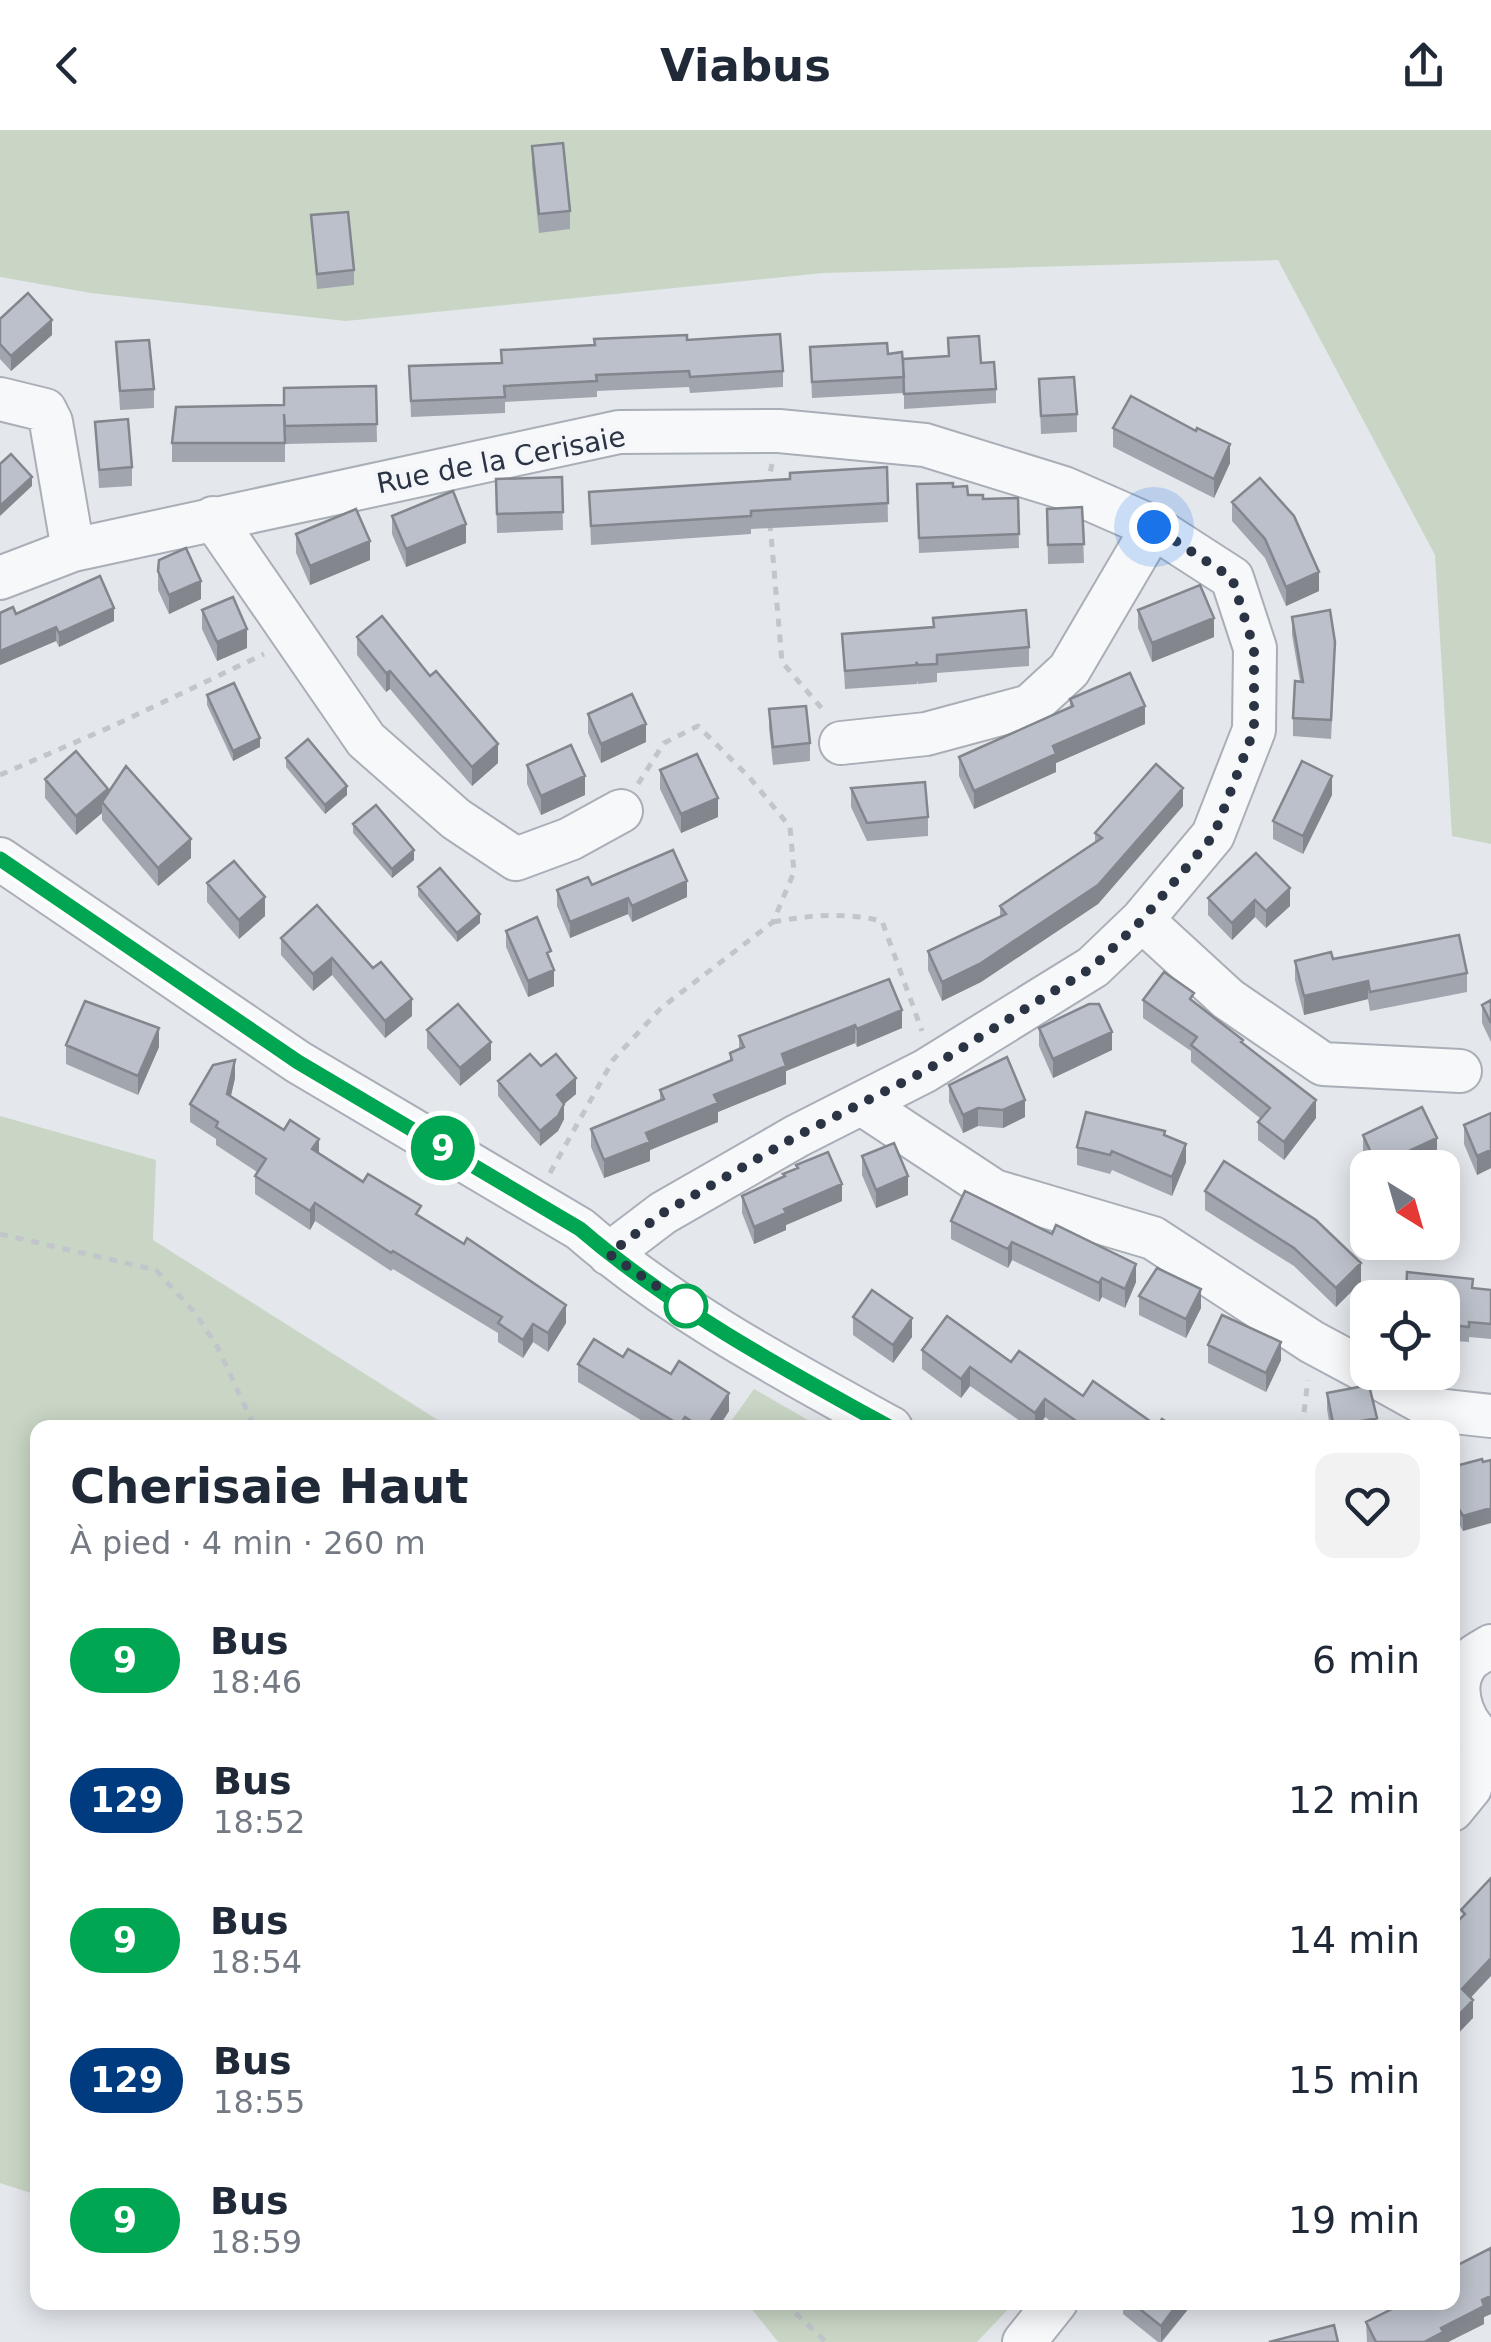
<!DOCTYPE html>
<html lang="fr">
<meta charset="utf-8">
<style>
body{margin:0;font-family:"DejaVu Sans",sans-serif;background:#f2f2f3;color:#1f2937;height:100vh;display:flex;flex-direction:column;font-size:38px;white-space:nowrap}
*{box-sizing:border-box;margin:0}
p{font-size:32px;color:#747a83}
.icon{flex:none;width:55px;height:55px;fill:none;stroke:currentColor;stroke-width:2;stroke-linecap:round;stroke-linejoin:round}
.map{position:relative;flex:1;overflow:hidden}
.details{position:absolute;left:30px;top:1290px;width:1430px;height:890px;display:flex;flex-direction:column;background:#fff;border-radius:20px;box-shadow:0 5px 25px #0003}
.details>*{flex:none}
.badge{padding:0 20px;border-radius:32px;font-size:35px;line-height:65px}
.needle{width:65px;rotate:143deg}
.tools{position:absolute;left:1350px;top:1020px;display:grid;gap:20px}
.tools a{display:grid;place-items:center;width:110px;height:110px;border-radius:20px;background:#fff;box-shadow:0 5px 25px #0003;font-size:50px}
.you{position:absolute;width:50px;height:50px;margin:-25px;border:8px solid #fff;border-radius:50%;background:#1a73e8;box-shadow:0 0 0 15px #1a73e833}
.map>.badge{position:absolute;translate:-50% -50%;box-shadow:0 0 0 5px #fff}
.round{display:grid;place-items:center;flex:none;width:105px;height:105px;border-radius:20px;background:#f2f2f3}
.summary{display:flex;align-items:center;justify-content:space-between;height:170px;padding:0 40px}
h1{font-size:48px;font-weight:800;line-height:75px}
ul{padding:0;list-style:none}
li{display:flex;align-items:center;gap:30px;height:140px;padding:0 40px}
li div{flex:1}
li b{display:block;font-size:38px}
li em{font-style:normal}
li .badge{min-width:110px;font-weight:700;text-align:center}
header{display:flex;justify-content:space-between;align-items:center;height:130px;padding:0 40px;background:#fff;font-size:45px;font-weight:800}
.map>svg:first-child{display:block}
</style>
<header><svg class="icon" aria-label="back" viewBox="0 0 24 24"><path d="M15 5l-7 7 7 7"/></svg>Viabus<svg class="icon" aria-label="share" viewBox="0 0 24 24"><path d="M12 15V3M7 8l5-5 5 5M5 13v7h14v-7"/></svg></header>
<div class="map">
<svg width="1491" height="2212" viewBox="0 0 1491 2212">
<rect width="100%" height="100%" fill="#e4e7ec"/>
<!-- green -->
<path fill="#c9d6c5" d="M0 0H1491V714L1452 706 1435 425 1278 130 823 143 346 191 91 163 0 147Z
M0 986 156 1030 153 1110 449 1297 38 1298 37 2065 0 2053Z
M754 1259 820 1297H727Z
M747 2173H1014L977 2212H778Z"/>
<g fill="none" stroke-linecap="round" stroke-linejoin="round">
<defs>
<path id="minor" d="M0 269 45 280 51 292 73 420
M213 388 366 610 456 689 516 729 570 709 621 681
M0 448 73 420 619 302 779 301 925 315 1064 358 1153 397 1232 448 1255 518 1254 600 1213 705 1142 790 1093 837 925 941 797 1006 663 1083 609 1124
M841 613 926 604 1030 576 1069 540 1153 397
M0 729 298 932 580 1099C673 1180 784 1239 891 1298
M1142 790 1228 869 1323 934 1460 941
M862 974 994 1061 1153 1108 1312 1212 1368 1242
M1368 1242 1436 1280 1491 1286
M1491 1516C1483 1521 1470 1527 1465 1536 1449 1561 1465 1602 1491 1613
M1452 1680 1470 1658 1484 1610
M1024 2212 1056 2172"/>
</defs>
<!-- minor casing -->
<use href="#minor" stroke="#a9aeb7" stroke-width="46"/>
<!-- path -->
<path stroke="#c2c5cb" stroke-width="5" stroke-dasharray="8 8" stroke-linecap="butt" d="M767 357 772 334
M770 393 782 532 824 581
M0 645 115 595 264 524
M773 792C811 785 845 782 882 791L922 901
M550 1043 613 930 661 878 773 792 794 742 790 697 750 648 698 596 664 613 638 654
M0 1104 156 1140 195 1183 217 1216 255 1298
M1302 1298 1308 1250
M784 2172 826 2212"/>
<!-- minor -->
<use href="#minor" stroke="#f7f8fa" stroke-width="42"/>
</g>
<!-- wall -->
<path fill="#a1a5ae" d="M532 16 570 81V99L539 103 532 35Z
M311 85 354 140V155L317 159Z
M0 189 52 205 11 241 0 229Z
M948 208 981 233 996 259V273L904 279V263L812 268 810 217 888 224 903 233 948 226Z
M687 210 783 241V257L690 263 689 257 597 261V267L505 272V283L411 287 409 236 501 233Z
M116 212 154 259V278L120 280Z
M1039 249 1077 284V302L1041 304Z
M376 256 377 312 285 314V332H172V313L284 275Z
M95 292 132 337V356L99 358Z
M1113 298 1230 333 1214 368 1113 317Z
M887 337 888 392 751 399V404L591 415 589 362 790 349Z
M562 347 563 400 497 403 496 349Z
M917 354 953 357 968 365 983 369 1018 368 1019 418 919 423Z
M1232 372 1319 461 1286 476 1265 428 1232 391Z
M1082 377 1084 433 1048 434 1047 379Z
M392 386 466 413 406 437 392 404Z
M296 404 370 430 310 455 296 423Z
M158 441 201 469 169 484 158 460Z
M202 480 247 518 217 531 202 499Z
M1138 480 1214 507 1152 532 1138 498Z
M0 483 16 484 114 491 59 517 56 511 0 535Z
M1292 487 1335 531 1331 609 1293 606V588L1300 551 1292 505Z
M933 488 1029 517V536L937 543V552L918 554 917 551V554L845 559 842 504 933 497Z
M357 507 498 633 472 656 390 559 386 562 357 525Z
M207 565 260 617 233 631 207 575Z
M1070 569 1145 594 1056 633V642L974 679 959 646V627L1070 578Z
M769 579 810 613V631L773 635 769 598Z
M588 584 646 612 601 633 588 603Z
M286 628 347 665 325 684 286 637Z
M527 635 585 665 541 685 527 654Z
M660 640 718 687 681 703 660 659Z
M45 649 108 662 191 728 158 756 102 690V683L76 705 45 668Z
M851 658 928 687V706L867 711 851 677Z
M1332 665 1303 724 1273 709V691Z
M1183 676 1098 774 981 852 942 871 928 840V821L1000 787V776L1095 713V703Z
M353 694 414 730 392 748 353 703Z
M1256 723 1290 776 1266 798 1255 787 1232 810 1208 785V768Z
M207 753 265 786 239 809 207 772Z
M418 757 480 793 457 812 418 766Z
M557 760 687 767 632 792 628 784 570 808 557 776Z
M317 775 412 886 385 908 332 845 313 861 281 825V808Z
M506 801 551 833 554 856 528 867 506 817Z
M1295 831 1467 843V862L1370 881 1368 869 1304 885 1295 850Z
M889 849 902 898 857 917 855 913 786 941V954L718 982V992L650 1020V1031L604 1048 591 1017V999L660 971V960L730 931V923L739 919V906Z
M1143 870 1194 872 1243 913 1316 988 1284 1030 1258 1010V992L1261 989 1191 932V921L1143 888Z
M1491 870V912L1482 893V875Z
M1039 898 1112 920 1053 948 1039 916Z
M427 900 491 930 460 956 427 918Z
M66 915 159 917 138 965 66 934Z
M541 936 576 964 564 974V989L558 1001 540 1016 498 966V951Z
M235 948 231 966 421 1087 566 1193 548 1222 533 1212 523 1228 498 1212V1203L393 1139 391 1141 315 1091 310 1100 255 1064V1046L257 1042 216 1015V1009L190 992V974Z
M949 955 1025 987 1003 998 978 996 963 1003 949 972Z
M1491 983V1038L1477 1045 1464 1014V995Z
M1165 1005 1186 1032 1172 1066 1112 1040 1110 1044 1077 1035V1017Z
M1363 1005 1437 1027 1413 1038H1369L1363 1024Z
M862 1026 908 1065 876 1078 862 1045Z
M796 1035 842 1071 786 1095V1100L754 1114 742 1083V1066L783 1047V1044L796 1039Z
M1205 1061 1361 1152 1336 1177 1294 1136 1205 1080Z
M951 1091 1136 1152 1125 1178 1102 1167 1099 1172 1012 1130 1008 1138 951 1109Z
M1473 1158 1491 1160V1209L1469 1207V1212L1442 1210V1168Z
M1139 1166 1201 1178 1186 1208 1139 1185Z
M853 1187 912 1207 893 1233 853 1205Z
M1208 1215 1281 1230 1266 1262 1208 1233Z
M922 1220 1011 1232 1083 1266 1157 1296 1175 1298H1060L1045 1287 1038 1298H1030L970 1256 961 1268 922 1239Z
M623 1227 729 1281 718 1298H654L578 1252V1234Z
M1327 1263 1377 1298H1330L1327 1279Z
M1482 1329 1463 1401 1456 1389 1452 1337Z
M1491 2118V2184L1484 2187V2194L1448 2212H1367L1366 2192 1452 2172Z
M1123 2172H1194L1162 2212H1158L1123 2184Z"/>
<!-- shaded-wall -->
<path fill="#83868d" d="M52 190V205L11 241V226Z
M1230 314V333L1214 368V349Z
M32 347V356L0 386V376Z
M466 394V413L406 437V419Z
M370 411V430L310 455V436Z
M1319 442V461L1286 476V457Z
M201 451V469L169 484V465Z
M114 478V491L59 517V503Z
M1214 488V507L1152 532V513Z
M56 497V511L0 535V521Z
M247 499V518L217 531V512Z
M390 541V559L386 562V543Z
M1145 576V594L1056 633V642L974 679V661L1053 616Z
M646 594V612L601 633V614Z
M260 608V617L233 631V621Z
M498 614V633L472 656V637Z
M585 646V665L541 685V666Z
M1332 646V665L1303 724V706Z
M347 656V665L325 684V675Z
M1183 658V676L1098 774 981 852 942 871V852Z
M108 659V678L102 672V683L76 705V686Z
M718 668V687L681 703V684Z
M191 709V728L158 756V738Z
M414 720V730L392 748V739Z
M687 751V767L632 792V776Z
M1290 758V776L1266 798V781Z
M265 767V786L239 809V790Z
M628 768V784L570 808V792Z
M1255 770V787L1232 810V793Z
M480 784V793L457 812V803Z
M332 828V845L313 861V844Z
M554 840V856L528 867V851Z
M1368 851V869L1304 885V866Z
M412 869V886L385 908V891Z
M902 880V898L857 917V899Z
M855 895V913L786 941V954L718 982V992L650 1020V1031L604 1048V1030L646 1003 782 924Z
M159 898V917L138 965V946Z
M1112 902V920L1053 948V929Z
M491 912V930L460 956V938Z
M235 930V948L227 982V964Z
M576 948V964L564 974V989L558 1001 540 1016V1001L557 965Z
M1025 970V987L1003 998V980Z
M1316 970V988L1284 1030V1012Z
M978 978V996L963 1003V985Z
M1437 1008V1027L1413 1038H1377V1036Z
M319 1009V1027L312 1019Z
M1186 1014V1032L1172 1066V1047Z
M1491 1020V1038L1477 1045V1026Z
M908 1046V1065L876 1078V1060Z
M842 1054V1071L786 1095V1100L754 1114V1097L784 1079Z
M315 1073V1091L310 1100V1081Z
M1012 1112V1130L1008 1138V1119Z
M1361 1133V1152L1336 1177V1158Z
M1136 1134V1152L1125 1178V1159Z
M1102 1148V1167L1099 1172V1153Z
M1201 1159V1178L1186 1208V1189Z
M566 1175V1193L548 1222V1203Z
M912 1188V1207L893 1233V1215Z
M533 1194V1212L523 1228V1210Z
M1281 1212V1230L1266 1262V1243Z
M970 1237V1256L961 1268V1249Z
M729 1263V1281L718 1298H706Z
M1045 1269V1287L1038 1298H1035V1283Z
M1377 1288V1298H1357V1292Z
M1456 1374V1389L1452 1390V1375Z
M1491 1378V1393L1463 1401V1386Z
M1491 1828V1846L1462 1877V1859Z
M1473 1870V1888L1452 1910V1892Z
M1491 2166V2184L1484 2187V2194L1448 2212H1424L1441 2198Z
M1179 2172H1194L1161 2212V2196Z"/>
<!-- building -->
<path fill="#bbc0ca" stroke="#83868d" stroke-width="2.5" d="M563 13 570 81 539 84 532 16Z
M348 82 354 140 317 144 311 85Z
M28 163 52 190 11 226 0 214V189Z
M780 204 783 241 690 247 689 241 596 245 597 251 504 256 505 267 411 271 409 236 502 233 501 220 595 215 594 209 687 205V210Z
M979 206 981 233 994 232 996 259 904 264 903 229 949 226 948 208Z
M149 210 154 259 120 261 116 212Z
M887 213 888 224 902 222 904 247 812 252 810 217Z
M1074 247 1077 284 1041 286 1039 249Z
M376 256 377 294 285 296 284 284 285 313H172L176 277 284 275V258Z
M1131 266 1196 301 1197 298 1230 314 1214 349 1113 298Z
M128 289 132 337 99 340 95 292Z
M11 324 32 347 0 376V334Z
M887 337 888 373 751 381V386L591 396 589 362 790 349V343Z
M562 347 563 382 497 384 496 349Z
M1260 348 1294 386 1319 442 1286 457 1265 409 1232 372Z
M953 353V357L967 356 968 365H983V369L1018 368 1019 404 919 408 917 354Z
M453 361 466 394 406 419 392 386Z
M1082 377 1084 414 1048 415 1047 379Z
M356 379 370 411 310 436 296 404Z
M186 418 201 451 169 465 158 441 159 430Z
M100 446 114 478 59 503 56 497 0 521V483L13 477 16 484Z
M1200 455 1214 488 1152 513 1138 480Z
M233 467 247 499 217 512 202 480Z
M1026 480 1029 517 937 525V534L918 535 916 532 917 535 845 541 842 504 934 497 933 488Z
M1330 480 1335 512 1331 590 1293 588 1295 551 1303 552 1292 487Z
M382 486 430 546 436 541 498 614 472 637 390 541 386 543 357 507Z
M1130 543 1145 576 1053 616 1056 624 974 661 959 627 1073 576 1070 569Z
M234 553 260 608 233 621 207 565Z
M632 564 646 594 601 614 588 584Z
M806 576 810 613 773 617 769 579Z
M308 609 347 656 325 675 286 628Z
M571 615 585 646 541 666 527 635Z
M76 621 108 659 76 686 45 649Z
M697 624 718 668 681 684 660 640Z
M1302 631 1332 646 1303 706 1273 691Z
M1156 634 1183 658 1098 755 981 833 942 852 928 821 1006 784 1000 776 1102 708 1095 703Z
M126 636 191 709 158 738 102 672Z
M925 652 928 687 867 693 851 658Z
M376 675 414 720 392 739 353 694Z
M673 720 687 751 632 776 628 768 570 792 557 760 588 747 592 755Z
M1256 723 1290 758 1266 781 1255 770 1232 793 1208 768Z
M234 731 265 767 239 790 207 753Z
M440 738 480 784 457 803 418 757Z
M317 775 373 838 381 832 412 869 385 891 332 828 313 844 281 808Z
M537 787 551 821 547 823 554 840 528 851 506 801Z
M1459 805 1467 843 1370 862 1368 851 1304 866 1295 831 1331 822 1333 829Z
M1164 842 1194 863 1190 869 1243 910 1241 912 1316 970 1284 1012 1258 992 1270 978 1191 915 1197 907 1143 870Z
M889 849 902 880 857 899 855 895 782 924 786 936 714 965 718 973 646 1003 650 1012 604 1030 591 999 664 969 660 960 732 930 730 923 744 917 739 906Z
M1491 870V893L1482 875Z
M85 871 159 898 138 946 66 915Z
M458 874 491 912 460 938 427 900Z
M1089 874H1099L1112 902 1053 929 1039 898Z
M530 924 541 936 556 924 576 948 557 965 564 974 558 986 540 1001 498 951Z
M1007 927 1025 970 1003 980 978 978 963 985 949 955Z
M235 930 227 964 284 1000 290 990 319 1009 312 1019 363 1052 368 1044 421 1076 416 1084 464 1114 467 1108 566 1175 548 1203 533 1194 523 1210 498 1193 502 1187 393 1121 391 1123 315 1073 310 1081 255 1046 266 1029 216 997 218 992 190 974 213 935Z
M1422 977 1437 1008 1377 1036 1363 1005Z
M1086 982 1165 1001 1164 1005 1186 1014 1172 1047 1112 1021 1110 1025 1077 1017Z
M1491 983V1020L1477 1026 1464 995Z
M894 1013 908 1046 876 1060 862 1026Z
M828 1022 842 1054 784 1079 786 1083 754 1097 742 1066 785 1046 783 1044 798 1038 796 1035Z
M1224 1031 1316 1090 1361 1133 1336 1158 1294 1118 1205 1061Z
M965 1061 1052 1104 1056 1095 1136 1134 1125 1159 1102 1148 1099 1153 1012 1112 1008 1119 951 1091Z
M1157 1138 1201 1159 1186 1189 1139 1166Z
M1407 1142 1473 1149 1472 1158 1491 1160V1194L1469 1192V1197L1442 1194V1168H1406Z
M872 1160 912 1188 893 1215 853 1187Z
M1222 1185 1281 1212 1266 1243 1208 1215Z
M947 1186 1011 1232 1019 1221 1083 1266 1093 1251 1157 1296 1162 1289 1175 1298H1086L1045 1269 1035 1283 970 1237 961 1249 922 1220Z
M594 1209 623 1227 628 1219 671 1244 679 1231 729 1263 706 1298H702L685 1287 680 1295 578 1234Z
M1369 1255 1377 1288 1357 1292 1358 1298H1334L1327 1263Z
M1482 1329 1483 1332 1491 1330V1378L1463 1386 1456 1374 1452 1375V1337Z
M1491 1748V1828L1462 1859 1473 1870 1452 1892V1797L1465 1784 1461 1780Z
M1491 2118V2166L1482 2170 1484 2176 1441 2198 1443 2202 1424 2212H1376L1366 2192 1406 2172H1452V2138Z
M1131 2172H1179L1161 2196Z
M1334 2195 1338 2212H1269Z"/>
<g fill="none" stroke-linecap="round" stroke-linejoin="round">
<defs>
<path id="line" d="M0 729 298 932 580 1099C673 1179 784 1239 891 1298"/>
</defs>
<!-- line casing -->
<use href="#line" stroke="#fff" stroke-width="22"/>
<!-- line -->
<use href="#line" stroke="#00a651" stroke-width="15"/>
<!-- walk -->
<path stroke="#2b3445" stroke-width="10" stroke-dasharray="0 18" d="M686 1176 609 1124 663 1083 797 1006 925 941 1093 837 1142 790 1214 705 1254 600V518L1232 448 1154 397"/>
</g>
<!-- markers -->
<circle fill="#fff" stroke="#00a651" stroke-width="5" cx="686" cy="1176" r="20"/>
<g text-anchor="middle" dominant-baseline="central" stroke-width="8" stroke-linejoin="round" paint-order="stroke">
<!-- street labels -->
<g font-size="28" fill="#2b3445" stroke="#f4f6f9">
<text transform="translate(501 330) rotate(-11)">Rue de la Cerisaie</text>
</g>
</g>
</svg>
<div class="tools">
<a><svg class="needle" viewBox="-14 -14 28 28"><path d="M0-13l5 13h-10z" fill="#e53935"/><path d="M0 13l5-13h-10z" fill="#747a83"/></svg></a>
<a><svg class="icon" aria-label="locate" viewBox="0 0 24 24"><circle cx="12" cy="12" r="6"/><path d="M12 2v4M12 18v4M2 12h4M18 12h4"/></svg></a>
</div>
<div class="you" style="left:1154px;top:397px"></div>
<b class="badge" style="left:443px;top:1018px;background:#00a651;color:#fff">9</b>
<section class="details">
<div class="summary"><div><h1>Cherisaie Haut</h1><p>À pied · 4 min · 260 m</p></div><a class="round"><svg class="icon" aria-label="heart" viewBox="0 0 24 24"><path d="M12 20l-8-8c-3-5 5-10 8-4 3-6 11-1 8 4z"/></svg></a></div>
<ul>
<li><span class="badge" style="background:#00a651;color:#fff">9</span><div><b>Bus</b><p>18:46</p></div><em>6 min</em></li>
<li><span class="badge" style="background:#003b80;color:#fff">129</span><div><b>Bus</b><p>18:52</p></div><em>12 min</em></li>
<li><span class="badge" style="background:#00a651;color:#fff">9</span><div><b>Bus</b><p>18:54</p></div><em>14 min</em></li>
<li><span class="badge" style="background:#003b80;color:#fff">129</span><div><b>Bus</b><p>18:55</p></div><em>15 min</em></li>
<li><span class="badge" style="background:#00a651;color:#fff">9</span><div><b>Bus</b><p>18:59</p></div><em>19 min</em></li>
</ul>
</section>
</div>
